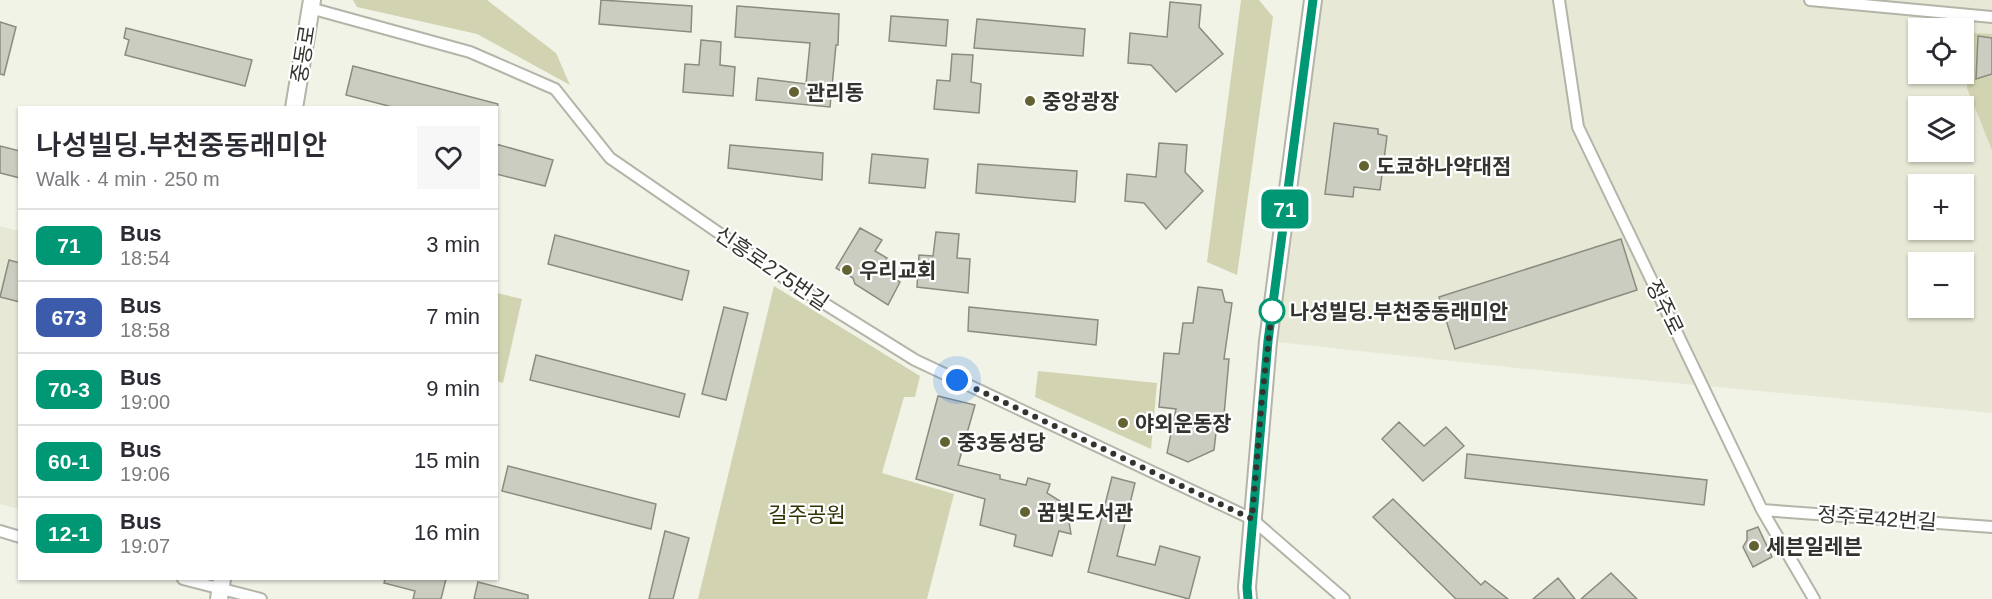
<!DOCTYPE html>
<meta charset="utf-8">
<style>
body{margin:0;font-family:Helvetica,"Noto Sans KR",sans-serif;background:#f7f7f7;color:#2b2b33;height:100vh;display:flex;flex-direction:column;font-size:22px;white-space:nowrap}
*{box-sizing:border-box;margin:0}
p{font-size:20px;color:#7c7c81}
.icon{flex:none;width:33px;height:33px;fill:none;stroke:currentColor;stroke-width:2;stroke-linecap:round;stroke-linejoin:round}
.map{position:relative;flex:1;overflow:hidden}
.details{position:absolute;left:18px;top:106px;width:480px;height:474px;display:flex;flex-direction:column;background:#fff;border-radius:0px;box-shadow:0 2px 4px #0004}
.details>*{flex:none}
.badge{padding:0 12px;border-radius:9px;font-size:21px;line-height:39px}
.buttons{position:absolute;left:1908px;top:18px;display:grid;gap:12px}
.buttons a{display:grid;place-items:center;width:66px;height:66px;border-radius:0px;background:#fff;box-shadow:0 2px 4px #0004;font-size:30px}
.you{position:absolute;width:30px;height:30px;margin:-15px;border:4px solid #fff;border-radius:50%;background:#1a73e8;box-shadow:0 0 0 9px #1a73e833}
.map>.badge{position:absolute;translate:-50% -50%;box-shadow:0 0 0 3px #fff}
.round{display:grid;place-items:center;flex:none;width:63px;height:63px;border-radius:0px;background:#f7f7f7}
.overview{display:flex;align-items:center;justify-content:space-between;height:102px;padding:0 18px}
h1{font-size:28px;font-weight:600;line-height:45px}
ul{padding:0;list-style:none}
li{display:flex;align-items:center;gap:18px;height:72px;padding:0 18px;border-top:2px solid #e1e1e2}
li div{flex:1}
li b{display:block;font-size:22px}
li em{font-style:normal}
li .badge{min-width:66px;font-weight:700;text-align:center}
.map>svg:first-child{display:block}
</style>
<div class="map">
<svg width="1992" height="599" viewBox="0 0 1992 599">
<rect width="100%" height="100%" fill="#f2f3e7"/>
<!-- built -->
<path fill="#e7e8d5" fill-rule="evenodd" d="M1313 0H1992V413L1516 368 1268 341ZM1918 28H1964V74H1918ZM1918 106H1964V152H1918ZM1918 184H1964V230H1918ZM1918 262H1964V308H1918Z
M0 226 19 231V509L0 504Z"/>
<!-- green -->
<path fill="#d2d3b0" d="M353 0H487L556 53 570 85 477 34 357 7Z
M1241 0H1259L1273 17 1237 275 1207 262Z
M1973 33 1992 34V150L1967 88Z
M774 286 920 376 915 397H904L882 473 954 494 927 599H698Z
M497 293 522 299 503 383 497 381Z
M1038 371 1157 383 1151 449 1035 397Z"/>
<!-- building -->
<path fill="#cccdc1" stroke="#8b8b80" stroke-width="1.5" d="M601 0 692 6 691 32 599 24Z
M1170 2 1201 5 1199 27 1223 54 1176 92 1151 65 1128 63 1130 33 1167 37Z
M737 6 839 14 838 45H836L830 107 756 100 758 78 806 84 810 43 735 37Z
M891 16 948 20 946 46 889 41Z
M977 19 1085 29 1083 56 974 48Z
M0 22 16 27 4 75 0 74Z
M126 28 252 60 245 86 125 55 129 40 124 38Z
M1978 36 1992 38V74L1976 79Z
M701 40 721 42 720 65 735 67 733 96 683 92 685 64 699 65Z
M952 54 973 55 971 82 981 84 979 113 934 109 937 80 950 81Z
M353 66 498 104 497 108H396L346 95Z
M1334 123 1378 129V134L1387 136 1380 190 1354 187 1353 197 1325 194Z
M1159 143 1187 145 1185 172 1203 191 1166 229 1144 203 1125 201 1127 174 1156 177Z
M496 144 553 160 545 186 496 174Z
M730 145 823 153 822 180 728 168Z
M0 146 20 151V178L0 173Z
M872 154 928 159 925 188 869 183Z
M978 164 1077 171 1075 202 976 193Z
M860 228 882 240 875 251 887 258 880 269 900 282 888 305 855 284 853 278 836 268Z
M936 232 959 234 957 258 970 259 968 293 917 287 919 255 933 256Z
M555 235 689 271 682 300 548 264Z
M1621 239 1637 290 1455 349 1439 297Z
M9 260 20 263V302L0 297Z
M1198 287 1222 290 1225 302 1232 303 1224 359H1229L1224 415H1218L1214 450 1188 462 1167 453 1176 409 1159 407 1164 353 1179 354 1183 323H1193Z
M724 307 748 313 726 400 702 394Z
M969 307 1098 320 1096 345 968 331Z
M536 355 685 394 679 417 530 380Z
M938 396 975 405 958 465 1000 475V479L1026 485 1028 478 1050 484 1047 493 1060 501 1067 510 1071 534 1059 531 1052 556 1014 546 1016 535 980 525 985 499 916 479Z
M1399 422 1424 446 1446 427 1464 446 1423 481 1382 439Z
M1467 454 1707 480 1704 505 1465 478Z
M508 466 656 504 651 529 502 491Z
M1112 477 1135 483 1117 556 1155 565 1160 546 1200 557 1189 599 1088 572Z
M1393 499 1481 585 1485 581 1508 599H1456L1373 517Z
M1758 527 1772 557 1753 567 1743 547 1747 540V531Z
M665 531 689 538 673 599H649Z
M1611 573 1637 599H1581Z
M1558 578 1575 599H1533Z
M385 579H446L441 599H413L415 591 384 583Z
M478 582 528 595V599H474Z"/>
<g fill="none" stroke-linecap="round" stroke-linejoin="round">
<defs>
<path id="street" d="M1559 0 1578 127 1762 510 1814 599
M1810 0 1992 17
M310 8 470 52 555 89 610 158 793 284 915 360 1252 519 1344 599
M1762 510 1992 527
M0 531 20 537
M183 579 261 599"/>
<path id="secondary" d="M294 108 312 0
M219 599 222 579
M1248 599 1247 587 1268 341 1313 0"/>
</defs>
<!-- street casing -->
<use href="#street" stroke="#b4b4a9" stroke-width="14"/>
<!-- secondary casing -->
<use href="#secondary" stroke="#b4b4a9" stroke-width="20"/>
<!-- street -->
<use href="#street" stroke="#fff" stroke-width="10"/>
<!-- secondary -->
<use href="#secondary" stroke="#fff" stroke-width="16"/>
</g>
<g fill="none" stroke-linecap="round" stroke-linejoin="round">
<defs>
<path id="line" d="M1248 599 1247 587 1268 341 1313 0"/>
</defs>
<!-- line casing -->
<use href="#line" stroke="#fff" stroke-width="14"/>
<!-- line -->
<use href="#line" stroke="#009775" stroke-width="9"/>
<!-- walk -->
<path stroke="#34342f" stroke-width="6" stroke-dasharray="0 10.8" d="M957 380 1252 519 1262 398 1272 311"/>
</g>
<!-- markers -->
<g fill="#626330" stroke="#fff" stroke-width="2">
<circle cx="794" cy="92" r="6"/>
<circle cx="1030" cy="101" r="6"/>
<circle cx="1364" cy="166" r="6"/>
<circle cx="847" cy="270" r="6"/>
<circle cx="1123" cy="423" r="6"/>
<circle cx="945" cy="442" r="6"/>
<circle cx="1025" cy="512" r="6"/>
<circle cx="1754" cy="546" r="6"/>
</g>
<circle fill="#fff" stroke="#009775" stroke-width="3" cx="1272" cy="311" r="12"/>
<g text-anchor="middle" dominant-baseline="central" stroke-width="4.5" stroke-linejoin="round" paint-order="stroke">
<!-- street labels -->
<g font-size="21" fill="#34342f" stroke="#fff">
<text transform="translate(303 54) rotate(-81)">중동로</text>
<text transform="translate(772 268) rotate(34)">신흥로275번길</text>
<text transform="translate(1665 307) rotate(64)">정주로</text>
<text transform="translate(1877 518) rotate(4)">정주로42번길</text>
</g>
<!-- poi labels -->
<g font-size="21" font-weight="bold" fill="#34342f" stroke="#fff" text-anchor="start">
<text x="806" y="92">관리동</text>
<text x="1042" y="101">중앙광장</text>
<text x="1376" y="166">도쿄하나약대점</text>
<text x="859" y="270">우리교회</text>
<text x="1135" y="423">야외운동장</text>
<text x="957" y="442">중3동성당</text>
<text x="1037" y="512">꿈빛도서관</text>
<text x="1766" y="546">세븐일레븐</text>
</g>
<!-- stop labels -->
<g font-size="21" font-weight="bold" fill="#34342f" stroke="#fff" text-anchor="start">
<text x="1290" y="311">나성빌딩.부천중동래미안</text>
</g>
<!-- park labels -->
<g font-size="21" fill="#333202" stroke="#fff">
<text x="807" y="514">길주공원</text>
</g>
</g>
</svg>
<div class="buttons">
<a><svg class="icon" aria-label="locate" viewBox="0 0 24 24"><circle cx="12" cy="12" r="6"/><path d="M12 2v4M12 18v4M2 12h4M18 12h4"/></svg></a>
<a><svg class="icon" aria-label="layers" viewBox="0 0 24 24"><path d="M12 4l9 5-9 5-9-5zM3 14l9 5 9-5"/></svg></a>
<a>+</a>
<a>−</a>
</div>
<div class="you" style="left:957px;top:380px"></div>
<b class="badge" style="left:1285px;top:209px;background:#009775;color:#fff">71</b>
<section class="details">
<div class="overview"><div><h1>나성빌딩.부천중동래미안</h1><p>Walk · 4 min · 250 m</p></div><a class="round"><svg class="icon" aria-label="heart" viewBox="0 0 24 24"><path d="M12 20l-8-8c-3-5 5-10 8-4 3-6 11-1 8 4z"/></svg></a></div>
<ul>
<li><span class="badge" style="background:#009775;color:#fff">71</span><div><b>Bus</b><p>18:54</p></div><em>3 min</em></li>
<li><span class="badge" style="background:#3d5bab;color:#fff">673</span><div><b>Bus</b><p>18:58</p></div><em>7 min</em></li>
<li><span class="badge" style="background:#009775;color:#fff">70-3</span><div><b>Bus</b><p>19:00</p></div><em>9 min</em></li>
<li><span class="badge" style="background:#009775;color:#fff">60-1</span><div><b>Bus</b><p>19:06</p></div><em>15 min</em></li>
<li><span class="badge" style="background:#009775;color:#fff">12-1</span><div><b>Bus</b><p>19:07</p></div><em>16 min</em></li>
</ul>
</section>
</div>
